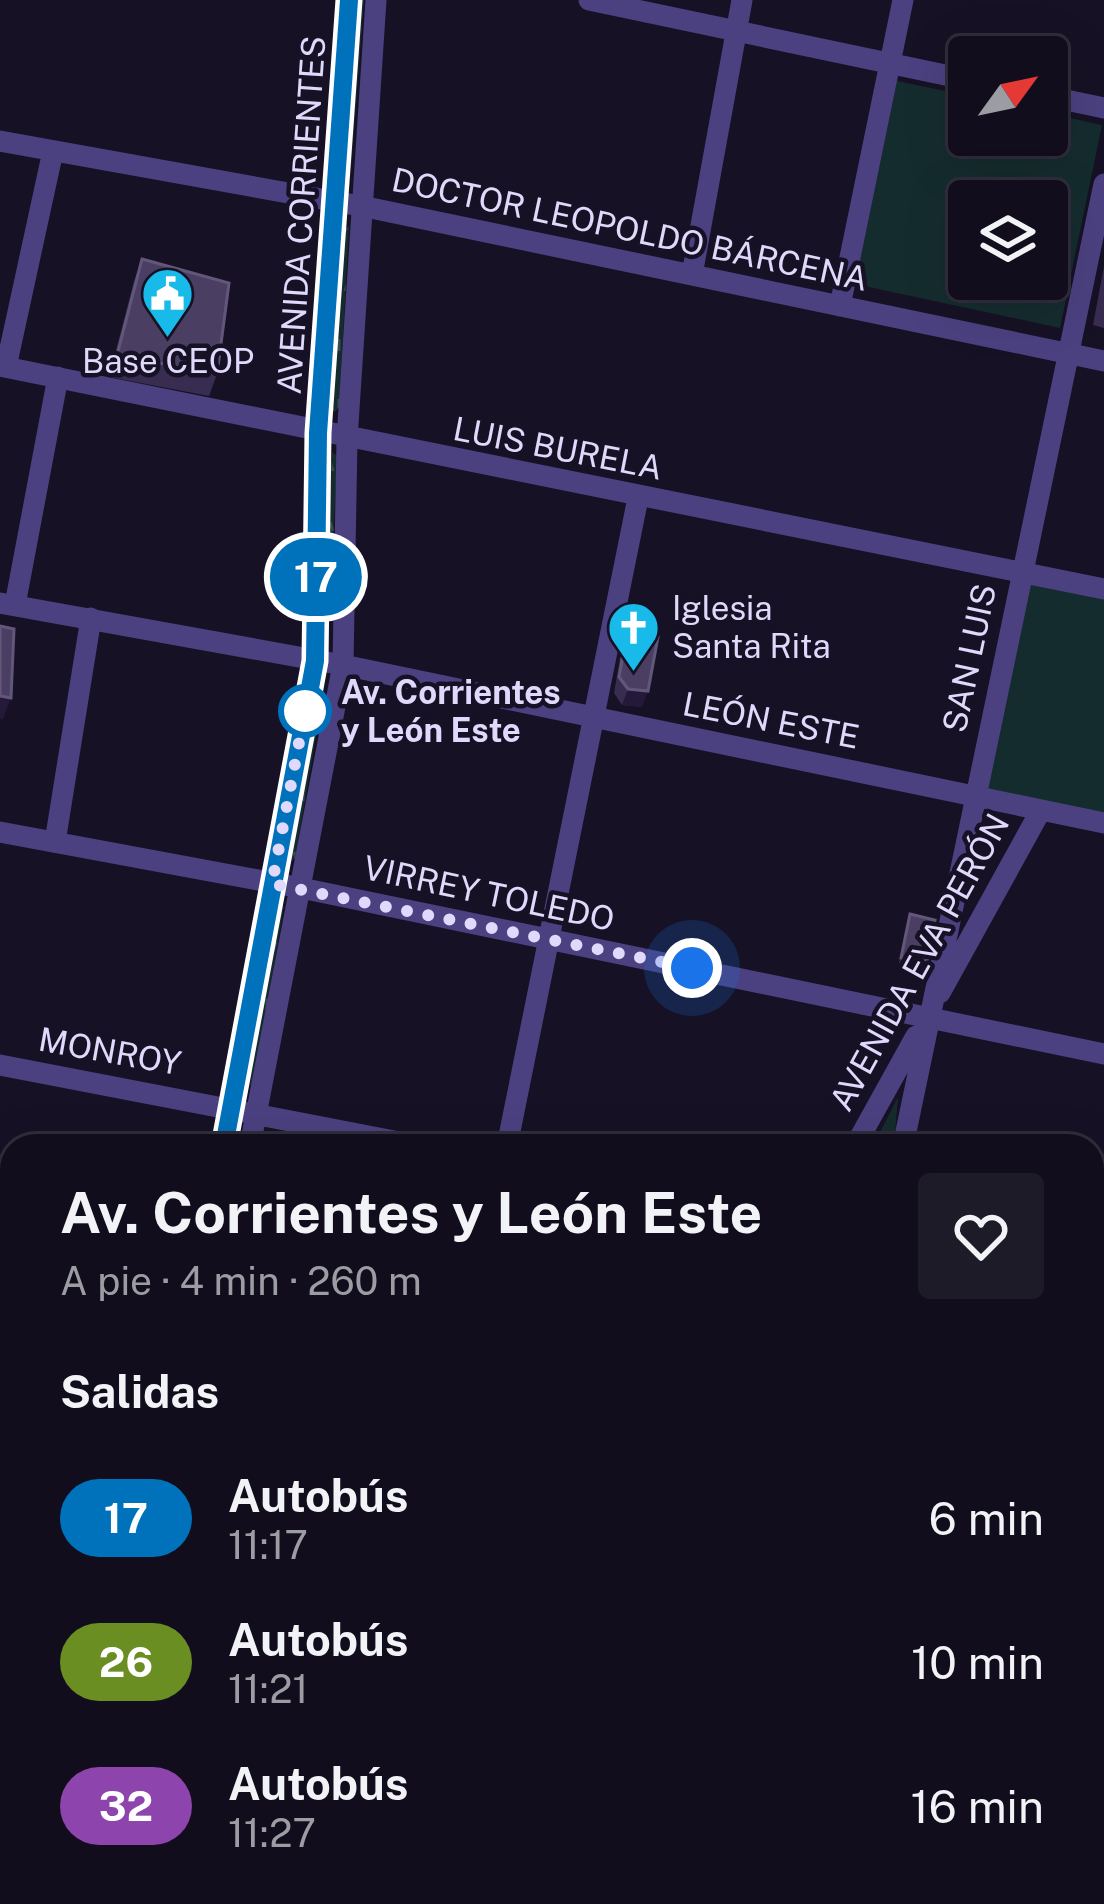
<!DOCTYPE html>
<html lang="es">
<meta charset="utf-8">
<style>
body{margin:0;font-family:"Public Sans",sans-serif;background:#1e1b29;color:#f1f3f6;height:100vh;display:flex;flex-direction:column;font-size:45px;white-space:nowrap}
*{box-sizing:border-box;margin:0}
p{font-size:39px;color:#9c9ca3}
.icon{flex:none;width:66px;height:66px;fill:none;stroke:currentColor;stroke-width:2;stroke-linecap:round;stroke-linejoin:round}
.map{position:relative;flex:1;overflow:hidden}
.drawer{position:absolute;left:0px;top:1134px;width:1104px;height:771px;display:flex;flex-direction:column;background:#110d1c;border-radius:36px 36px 0 0;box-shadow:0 12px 48px #0002,0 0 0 3px #302d3b}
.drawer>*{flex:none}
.badge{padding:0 24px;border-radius:39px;font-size:42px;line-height:78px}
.needle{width:78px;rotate:57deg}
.tools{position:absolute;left:948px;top:36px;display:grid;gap:24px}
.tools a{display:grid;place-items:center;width:120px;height:120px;border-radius:12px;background:#110d1c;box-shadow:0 12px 48px #0002,0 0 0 3px #302d3b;font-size:60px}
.you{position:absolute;width:60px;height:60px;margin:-30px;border:9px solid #fff;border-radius:50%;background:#1a73e8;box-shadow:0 0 0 18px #1a73e833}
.map>.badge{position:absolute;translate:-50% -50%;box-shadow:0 0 0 6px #fff}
h2{padding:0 60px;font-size:45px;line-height:108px}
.round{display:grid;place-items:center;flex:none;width:126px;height:126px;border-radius:12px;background:#1e1b29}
.head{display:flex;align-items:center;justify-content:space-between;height:204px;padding:0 60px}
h1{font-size:57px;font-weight:700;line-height:90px}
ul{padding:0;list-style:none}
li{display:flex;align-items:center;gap:36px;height:144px;padding:0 60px}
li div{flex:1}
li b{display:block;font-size:45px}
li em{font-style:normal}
li .badge{min-width:132px;font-weight:700;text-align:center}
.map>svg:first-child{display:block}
</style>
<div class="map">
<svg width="1104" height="1904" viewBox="0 0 1104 1904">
<defs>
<pattern id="grass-tufts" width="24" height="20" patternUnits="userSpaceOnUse" patternTransform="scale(3)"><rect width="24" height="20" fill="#152c2e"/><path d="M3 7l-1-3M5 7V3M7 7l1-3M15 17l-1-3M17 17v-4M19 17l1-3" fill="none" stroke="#374a4d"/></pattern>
</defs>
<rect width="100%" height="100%" fill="#171125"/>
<!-- grass -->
<path fill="url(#grass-tufts)" d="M356 0H364L350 182Z
M349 226 339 407 335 412 330 408 343 231Z
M332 452 337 456 330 613 325 609Z
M325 684 295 859 288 863 320 685Z
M284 906 254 1083 250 1086 251 1056 279 909Z
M12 1582V1811L0 1745V1593Z
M26 1893H122L126 1904H29Z"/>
<!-- park -->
<path fill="#152c2e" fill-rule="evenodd" d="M897 81 969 96V135H1047V113L1102 125 1060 328 855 284ZM969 201H1047V279H969Z
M1026 580 1104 596V814L984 789Z
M898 1097 894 1146H873Z
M1092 1743 1104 1745V1877L1092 1873Z
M341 1893H463L460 1904H338Z
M779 1893H969L1006 1904H776Z"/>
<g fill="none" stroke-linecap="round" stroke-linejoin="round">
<!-- path -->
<path stroke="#3ba6ad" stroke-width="3" stroke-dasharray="6 9" stroke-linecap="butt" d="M0 1818 12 1870"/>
<!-- minor -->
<path stroke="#4b4180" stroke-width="21" d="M589 0 969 80
M1047 96 1104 108
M0 141 366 207 1104 361
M692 275 742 0
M840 306 903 0
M0 366 1104 589
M6 367 53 151
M0 603 343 665 1104 823
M15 605 58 377
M0 832 301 888 1104 1054
M55 842 91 618
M940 993 1041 810
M0 1065 420 1146
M224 1146 315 661 318 433 349 0
M250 1146 343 665 347 439 376 0
M507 1146 638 498
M855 1146 916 1036
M903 1146 1104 184
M1092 1289 1104 1292
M1092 1505 1104 1507
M1092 1734 1104 1736
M1092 1884 1104 1888
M136 1893 139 1904
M584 1893 623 1904
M1053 1893 1091 1904
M474 1904 476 1893
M749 1904 752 1893"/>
<!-- major -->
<path stroke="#d06af1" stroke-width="27" d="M0 1426 12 1469
M0 1479 12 1516"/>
<!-- highway -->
<path stroke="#f05f93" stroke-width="33" d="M0 1559 12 1550
M0 1899 2 1904"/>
</g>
<!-- wall -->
<path fill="#382c51" d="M142 259 217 374 209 396 109 377 134 281Z
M1104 266V328L1093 325Z
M627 631 642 707 622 705 614 693 622 647Z
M910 914 927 962 925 968 899 963Z
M0 1245 12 1249V1377L0 1333V1281L4 1280 3 1277H0Z"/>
<!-- shaded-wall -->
<path fill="#231938" d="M628 689 648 691 642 707 622 705Z
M0 696 11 698 3 719H0Z
M10 1255 3 1277H0V1258Z"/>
<!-- building -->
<path fill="#4a3f63" stroke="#62577b" stroke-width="3" d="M142 259 229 283 217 374 117 355Z
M0 626 14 629 11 698 0 696Z
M627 631 658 637 648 691 628 689 619 677Z
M910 914 935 920 927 962 901 958Z
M0 1245 12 1249V1261L10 1255 0 1258Z
M12 1278V1327L0 1282Z"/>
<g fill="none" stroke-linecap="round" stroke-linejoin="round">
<defs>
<path id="line" d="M224 1146 315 661 318 433 349 0"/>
</defs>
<!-- line casing -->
<use href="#line" stroke="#fff" stroke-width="27"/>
<!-- line -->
<use href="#line" stroke="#0072bc" stroke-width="18"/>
<!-- walk -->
<path stroke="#e1d9fb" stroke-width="12" stroke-dasharray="0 21.6" d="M305 711 306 706 272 884 692 968"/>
</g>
<!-- icons -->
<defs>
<symbol id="civic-pin" viewBox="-11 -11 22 30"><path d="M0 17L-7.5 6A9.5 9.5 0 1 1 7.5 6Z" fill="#17bae9" stroke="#171125"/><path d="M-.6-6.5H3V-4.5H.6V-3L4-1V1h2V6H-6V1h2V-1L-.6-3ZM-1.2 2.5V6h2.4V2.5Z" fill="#fff"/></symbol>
<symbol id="church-pin" viewBox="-11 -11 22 30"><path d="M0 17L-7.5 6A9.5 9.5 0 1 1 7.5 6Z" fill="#17bae9" stroke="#171125"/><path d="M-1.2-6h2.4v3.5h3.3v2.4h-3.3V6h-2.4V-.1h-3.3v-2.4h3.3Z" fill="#fff"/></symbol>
</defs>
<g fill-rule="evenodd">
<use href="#civic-pin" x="138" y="264" width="59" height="81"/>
<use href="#church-pin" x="604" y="598" width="59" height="81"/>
</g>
<!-- markers -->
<circle fill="#fff" stroke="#0072bc" stroke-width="6" cx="305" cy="711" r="24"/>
<g text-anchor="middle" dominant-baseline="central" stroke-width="9" stroke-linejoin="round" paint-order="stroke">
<!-- street labels -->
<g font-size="33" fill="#e1d9fb" stroke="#171125">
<text transform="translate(301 215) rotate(-86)">AVENIDA CORRIENTES</text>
<text transform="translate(630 229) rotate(12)">DOCTOR LEOPOLDO BÁRCENA</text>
<text transform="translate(558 448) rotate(11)">LUIS BURELA</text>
<text transform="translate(969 658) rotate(-78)">SAN LUIS</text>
<text transform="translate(771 720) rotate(11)">LEÓN ESTE</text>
<text transform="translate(489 893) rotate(12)">VIRREY TOLEDO</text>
<text transform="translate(919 962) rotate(-61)">AVENIDA EVA PERÓN</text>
<text transform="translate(110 1051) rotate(10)">MONROY</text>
</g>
<!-- poi labels -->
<g font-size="33" fill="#e1d9fb" stroke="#171125">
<text x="168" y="361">Base CEOP</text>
<text x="672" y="608" text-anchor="start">Iglesia<tspan x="672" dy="38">Santa Rita</tspan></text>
</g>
<!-- stop labels -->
<g font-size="33" font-weight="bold" fill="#e1d9fb" stroke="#171125" text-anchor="start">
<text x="341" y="692">Av. Corrientes<tspan x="341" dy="38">y León Este</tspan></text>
</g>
</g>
</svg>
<div class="tools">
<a><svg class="needle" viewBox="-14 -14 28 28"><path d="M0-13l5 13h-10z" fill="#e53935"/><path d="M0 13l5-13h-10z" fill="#9c9ca3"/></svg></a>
<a><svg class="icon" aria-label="layers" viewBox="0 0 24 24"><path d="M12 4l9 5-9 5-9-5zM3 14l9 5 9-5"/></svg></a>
</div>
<div class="you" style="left:692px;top:968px"></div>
<b class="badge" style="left:316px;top:577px;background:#0072bc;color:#fff">17</b>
<section class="drawer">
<div class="head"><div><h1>Av. Corrientes y León Este</h1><p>A pie · 4 min · 260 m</p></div><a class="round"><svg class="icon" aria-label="heart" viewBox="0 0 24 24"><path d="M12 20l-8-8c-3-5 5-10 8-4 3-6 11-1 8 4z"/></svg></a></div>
<h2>Salidas</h2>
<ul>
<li><span class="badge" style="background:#0072bc;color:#fff">17</span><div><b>Autobús</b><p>11:17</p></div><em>6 min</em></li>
<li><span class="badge" style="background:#6b8e23;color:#fff">26</span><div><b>Autobús</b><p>11:21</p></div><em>10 min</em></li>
<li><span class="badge" style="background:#8e44ad;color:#fff">32</span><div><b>Autobús</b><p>11:27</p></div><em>16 min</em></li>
</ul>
</section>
</div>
